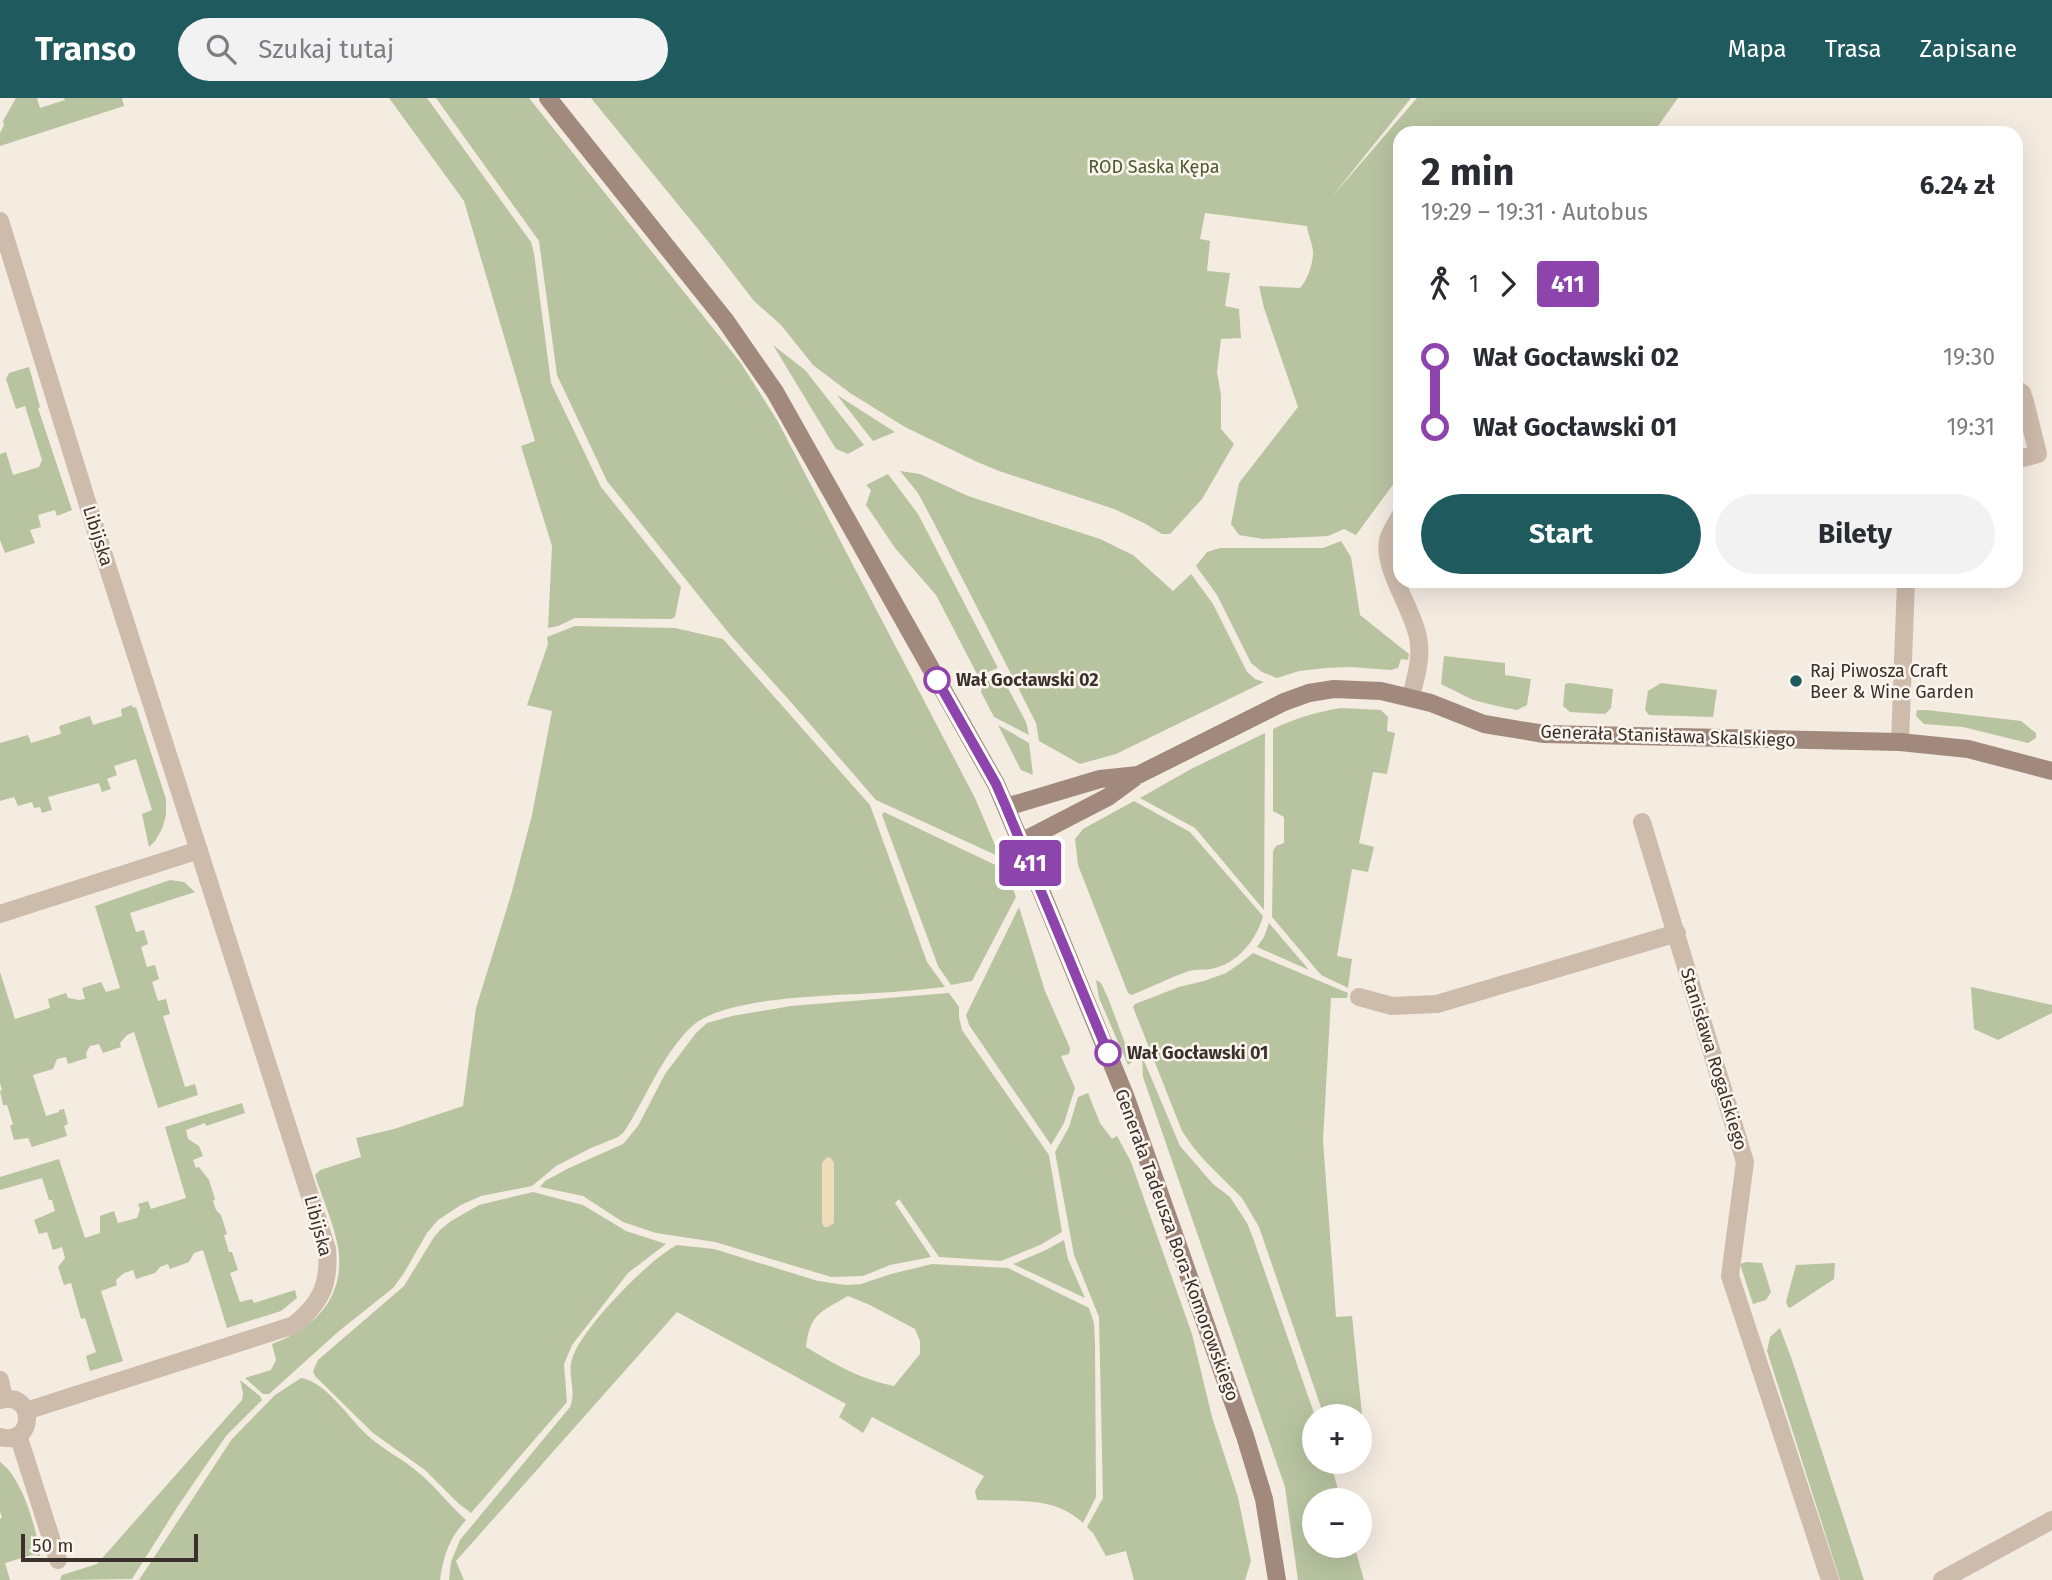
<!DOCTYPE html>
<html lang="pl">
<meta charset="utf-8">
<style>
body{margin:0;font-family:"Fira Sans",sans-serif;background:#f2f2f3;color:#2b2b33;height:100vh;display:flex;flex-direction:column;font-size:26px;white-space:nowrap}
*{box-sizing:border-box;margin:0}
p{font-size:23px;color:#7c7c81}
.icon{flex:none;width:38px;height:38px;fill:none;stroke:currentColor;stroke-width:2;stroke-linecap:round;stroke-linejoin:round}
.map{position:relative;flex:1;overflow:hidden}
.drawer{position:absolute;left:1393px;top:28px;width:630px;height:462px;display:flex;flex-direction:column;background:#fff;border-radius:21px;box-shadow:0 7px 28px #0002}
.drawer>*{flex:none}
.badge{padding:0 14px;border-radius:5px;font-size:24px;line-height:46px}
.controls{position:absolute;left:1302px;top:1306px;display:grid;gap:14px}
.controls a{display:grid;place-items:center;width:70px;height:70px;border-radius:50%;background:#fff;box-shadow:0 7px 28px #0002;font-size:35px}
.scale{position:absolute;left:21px;bottom:18px;width:177px;box-sizing:border-box;padding-left:7px;border:4px solid #3b302b;border-top:0;font-size:19px;line-height:24px;white-space:nowrap;color:#3b302b;-webkit-text-stroke:5px #fbf5ee;paint-order:stroke}
.map>.badge{position:absolute;translate:-50% -50%;box-shadow:0 0 0 4px #fff}
.legs{display:flex;align-items:center;gap:10px;height:77px;padding:0 28px;font-size:23px}
.legs p{margin-inline-start:auto}
.headline{display:flex;align-items:center;justify-content:space-between;height:119px;padding:0 28px}
h1{font-size:38px;font-weight:700;line-height:52px}
.button{display:flex;gap:14px;margin-top:auto;padding:14px 28px}
.button a{flex:1;height:80px;border-radius:42px;background:#1f5a5e;color:#fff;font-size:28px;font-weight:700;line-height:80px;text-align:center}
.button a+a{background:#f2f2f3;color:#2b2b33}
ul{padding:0 28px;list-style:none}
li{display:flex;align-items:center;gap:24px;height:70px;font-size:26px}
li i{display:grid;place-items:center;width:10px;height:100%;margin:0 9px;background:currentColor}
li i::after{content:'';width:18px;height:18px;margin:-9px;border:5px solid;border-radius:50%;background:#fff}
li p{margin-inline-start:auto}
li:first-child i{background:linear-gradient(#0000 50%,currentColor 0)}
li:last-child i{background:linear-gradient(currentColor 50%,#0000 0)}
header{display:flex;align-items:center;gap:42px;box-sizing:border-box;height:98px;padding:0 35px;background:#1f5a5e;color:#fff}
header strong{font-size:33px}
nav{display:flex;gap:38px;margin-inline-start:auto;font-size:24px}
.search{width:490px;height:63px;background:#f2f2f3;display:flex;align-items:center;gap:18px;box-sizing:border-box;padding:0 24px;border-radius:38px;color:#7c7c81;font-size:26px}
.map>svg:first-child{display:block}
</style>
<header>
<strong>Transo</strong>
<div class="search"><svg class="icon" aria-label="search" viewBox="0 0 24 24"><circle cx="10" cy="10" r="6"/><path d="M15 15l6 6"/></svg>Szukaj tutaj</div>
<nav><a>Mapa</a><a>Trasa</a><a>Zapisane</a></nav>
</header>
<div class="map">
<svg width="2052" height="1482" viewBox="0 0 2052 1482">
<rect width="100%" height="100%" fill="#f4ebe1"/>
<!-- green -->
<path fill="#b8c4a0" fill-rule="evenodd" d="M16 0H37L40 10 65 2 64 0H122L124 8 0 48V35L4 27 3 23Z
M389 0H427L531 144 534 155 551 285 601 389 681 489 675 519 671 521 575 520 558 528 548 530 552 448 521 348 535 343 464 103Z
M436 0H529L740 264 777 322 975 700 1000 759 876 702 790 603 731 538 607 383 557 277 539 143Z
M591 0H1411L1331 100 1417 0H1678L1653 35H1400V377L1356 437 1344 431 1328 438 1263 441 1239 437 1231 426 1239 385 1298 309 1264 210 1259 188 1300 190C1307 182 1312 169 1313 157 1314 148 1308 138 1307 128L1205 115 1200 141 1210 143 1207 173 1230 175 1225 208 1239 211 1241 240 1221 241 1217 274 1221 297V331L1234 346 1202 401 1170 436H1162L1144 425 1114 411 999 373 975 363 905 329 850 295 813 267 781 227 754 203 707 142Z
M773 247 805 272 864 347 848 356 836 351Z
M29 269 40 309 38 310 72 412 57 418 55 412 38 417 41 429 30 432 35 445 5 455 0 442V356L6 354 13 377 39 369 42 362 25 308 16 311 6 281 9 275Z
M837 297 895 334 873 343Z
M900 373 920 376 968 398 1100 441 1133 457 1173 493 1191 476 1213 506 1247 574 1255 581 1264 584 1116 656 1080 666 1039 643 1036 625 935 427 918 395Z
M888 376 918 416 998 570 983 576H977L936 497 895 450 866 407 871 392 866 387Z
M1341 443 1351 459 1360 517 1409 556 1408 562 1401 561 1398 570 1391 572 1350 569 1326 570 1299 573 1277 580 1262 574 1251 565 1217 497 1196 468 1207 454 1220 450H1323Z
M575 528 675 530 723 541 870 707 927 864 945 889C922 891 899 894 876 895 831 898 721 898 690 930 661 959 646 1000 624 1034L618 1039 591 1050 556 1068 532 1088 481 1098 461 1107 438 1122 427 1135 404 1175 393 1190 339 1233 269 1296H263L245 1280 271 1272 276 1262 272 1246C316 1230 346 1198 338 1149 334 1126 322 1099 315 1077L320 1072 361 1059 356 1040 394 1031 463 1008 476 910 511 797 532 717 552 613 527 607 548 546 547 539Z
M1444 558 1505 565V577L1531 581 1527 607 1517 612 1497 608 1473 602 1441 586Z
M1003 581 1026 624 1029 637 994 619 981 594 983 587 981 584Z
M1569 585 1613 591 1611 610 1605 616 1570 614 1563 608 1565 586Z
M1661 585 1717 592 1713 619 1649 617 1645 612 1648 593Z
M132 607 133 610 136 609 166 701V717L162 731 155 743 149 749 142 716 152 712 136 661 114 668 117 677 107 681 111 691 102 694 99 685 48 699 52 712 42 715 40 709 34 710 32 704 18 708 14 699 0 703V645L28 637 31 645 61 636 59 628 90 618 93 627 122 618 121 611Z
M1341 610 1381 612 1388 619 1387 633 1395 635 1387 676 1373 674 1359 745 1374 749 1368 774 1352 771 1337 858 1352 861 1348 890 1321 877 1272 819 1273 753 1276 748 1284 745V719L1273 713V631C1296 620 1316 614 1341 610Z
M1917 612H1927L2021 623 2036 635V640L2028 645 1963 629 1924 626 1916 618Z
M998 627 1029 645 1033 677 1021 672Z
M1265 635 1264 812 1195 730 1140 700 1191 671Z
M1134 703 1190 734 1263 818C1256 843 1237 866 1211 871 1203 872 1196 871 1189 873 1169 880 1151 889 1132 897L1128 895 1078 767 1075 741 1083 731Z
M884 714 1006 772 1016 799 972 883 951 887 938 868 882 717Z
M170 782 184 784 195 794 130 815 136 834 144 832 148 846 141 849 147 869 155 867 159 881 152 884 158 903 166 901 170 916 163 918 185 989 195 986 198 997 158 1010 134 934 127 937 120 945 121 949 103 955 99 946 90 948 86 955 87 960 68 966 66 959 57 961 53 971 33 977 46 1018 59 1014V1012L64 1011 68 1026 64 1028 67 1038 32 1049 28 1040 14 1042 10 1028 13 1026 7 1007H3L0 993 2 992 0 985V874L15 921 50 910 48 901 66 895 68 900 79 902 85 901 82 890 101 884 106 894 120 890 95 808Z
M1019 809 1045 893 1070 950 1069 956 1061 958 1075 990 1064 1025 1051 1047 969 927 966 917Z
M1269 825 1309 872 1257 849 1264 839Z
M1253 855 1348 895 1347 900H1331L1323 1042 1336 1219 1352 1218 1363 1326 1360 1335V1318H1324L1259 1129 1242 1100 1207 1065 1193 1049 1182 1033 1133 909 1135 906 1179 889 1204 883 1226 875 1238 867Z
M1096 882 1101 885 1108 900 1132 964 1128 967 1099 900Z
M1971 889 2052 907V915L1998 942 1974 931Z
M949 895 959 909V919L962 932 1049 1057 1062 1134 1040 1147 1001 1163 939 1159 899 1101 895 1105 931 1159 890 1167 863 1178 831 1179 715 1144 656 1135 623 1124 583 1098 540 1089 545 1083 567 1071 623 1046 638 1028 665 976 696 935 707 925 732 918 791 908Z
M1142 958 1180 1048 1213 1086 1230 1099 1247 1125 1253 1140 1315 1318 1314 1363H1330L1341 1402H1314V1447H1354L1364 1482H1298L1285 1389 1143 979Z
M1088 995 1100 1025 1112 1041 1117 1038 1131 1064 1192 1236 1212 1319 1238 1399 1251 1463 1245 1482H1134L1126 1453 1106 1458 1093 1435 1087 1429 1103 1400 1099 1219 1074 1157 1055 1054 1069 1029 1078 999Z
M242 1005 245 1015 206 1028 205 1025 186 1032 188 1041 199 1048 203 1058 193 1062 196 1070 199 1069 209 1082 215 1101 213 1103 216 1112 221 1117 227 1136 224 1137 229 1154H232L238 1172 230 1175 240 1204 252 1201 254 1205 295 1192 297 1200 281 1213 227 1230 203 1152 194 1155 189 1164 170 1171 168 1166 160 1169 155 1175 136 1181 133 1172 124 1175 116 1182 117 1187 101 1193 123 1263 90 1273 86 1258 96 1254 85 1220 81 1221 71 1185 64 1187 58 1169 65 1160 62 1149 53 1152 47 1134 39 1136 34 1122 55 1113 52 1102H49L42 1080 0 1092V1079L59 1061 85 1140 100 1135V1118L114 1113 118 1125 137 1120 140 1111 138 1106 148 1103 151 1111 186 1100 165 1029Z
M533 1094 583 1107 626 1133 666 1146 628 1175 572 1247 564 1266 567 1304 471 1415 458 1405 425 1372 373 1335 315 1278 313 1273 318 1262 404 1188 434 1139 440 1132 451 1123 479 1107Z
M1064 1142 1068 1161 1085 1200 1013 1166 1046 1152Z
M677 1147 714 1151 818 1183 846 1187 861 1186 891 1176 932 1166 1008 1170 1089 1210 1094 1225 1095 1246 1096 1399 1083 1425C1054 1397 1014 1404 977 1402L975 1393 984 1378 872 1319 863 1335 839 1319 846 1306 677 1214 456 1463 464 1482H449L451 1464 460 1442 570 1309C577 1293 567 1277 572 1261 581 1231 649 1161 677 1147ZM848 1198 870 1207 915 1231 920 1243V1256L894 1288C862 1282 834 1266 806 1249 810 1215 821 1214 848 1198Z
M1747 1164 1762 1165 1771 1194 1766 1202 1753 1206 1740 1166Z
M1835 1165 1834 1181 1790 1210 1788 1209 1786 1204 1796 1167Z
M1780 1230 1792 1262 1864 1482H1840L1767 1253 1770 1239Z
M301 1280C326 1284 348 1319 366 1336 382 1351 403 1361 419 1375 436 1389 449 1407 466 1422 449 1441 444 1456 440 1482H139L232 1341 275 1297Z
M240 1282 260 1298 262 1302 226 1338 178 1408 132 1481 60 1482 62 1477 97 1466 242 1302 243 1295Z
M0 1364C22 1379 37 1431 40 1458L32 1457 5 1465 10 1482H0V1421L2 1420 0 1413Z"/>
<!-- sand -->
<path fill="#efdcb8" d="M827 1059 831 1060 834 1065V1125L828 1129H824L822 1125V1065Z"/>
<g fill="none" stroke-linecap="round" stroke-linejoin="round">
<!-- street -->
<path stroke="#cdbbac" stroke-width="18" d="M0 123 97 436 327 1151C330 1186 321 1205 294 1227L26 1313
M2016 291 2022 295 2025 304 2038 356 2016 362
M1400 418C1396 426 1390 434 1388 442 1382 472 1416 514 1419 546 1421 563 1415 582 1411 599
M1900 644 1906 483
M1642 724 1745 1064 1730 1178 1830 1482
M0 816 199 752
M1359 899 1392 908 1437 906 1677 835
M0 1282 4 1301
M0 1302C36 1292 36 1349 0 1339
M18 1337 58 1462
M1942 1482 2052 1422"/>
<!-- secondary -->
<path stroke="#a18a7d" stroke-width="18" d="M548 0 725 222 775 294 996 686 1035 778 1126 1000 1245 1338 1264 1401 1277 1482
M1006 709 1100 681 1138 677
M1021 744 1108 699 1138 677 1284 604 1309 595 1334 591 1381 593 1431 605 1484 626 1544 636 1900 644 1968 651 2052 673"/>
</g>
<g fill="none" stroke-linecap="round" stroke-linejoin="round">
<defs>
<path id="line-1" d="M937 582 996 686 1006 709 1108 955"/>
</defs>
<!-- line-1 casing -->
<use href="#line-1" stroke="#fff" stroke-width="16"/>
<!-- line-1 -->
<use href="#line-1" stroke="#8e44ad" stroke-width="10"/>
</g>
<!-- markers -->
<g fill="#fff" stroke="#8e44ad" stroke-width="3.5">
<circle cx="937" cy="582" r="12"/>
<circle cx="1108" cy="955" r="12"/>
</g>
<circle fill="#1f5a5e" stroke="#fbf5ee" stroke-width="2.5" cx="1796" cy="583" r="7"/>
<g text-anchor="middle" dominant-baseline="central" stroke-width="5" stroke-linejoin="round" paint-order="stroke">
<!-- park labels -->
<g font-size="18" fill="#4a5a2e" stroke="#fbf5ee">
<text x="1154" y="69">ROD Saska Kępa</text>
</g>
<!-- street labels -->
<g font-size="18" fill="#3b302b" stroke="#fbf5ee">
<text transform="translate(98 438) rotate(72)">Libijska</text>
<text transform="translate(1668 638) rotate(2)">Generała Stanisława Skalskiego</text>
<text transform="translate(1714 961) rotate(73)">Stanisława Rogalskiego</text>
<text transform="translate(318 1128) rotate(75)">Libijska</text>
<text transform="translate(1177 1147) rotate(70)">Generała Tadeusza Bora-Komorowskiego</text>
</g>
<!-- poi labels -->
<g font-size="18" fill="#3b302b" stroke="#fbf5ee" text-anchor="start">
<text x="1810" y="573">Raj Piwosza Craft<tspan x="1810" dy="21">Beer &amp; Wine Garden</tspan></text>
</g>
<!-- stop labels -->
<g font-size="18" font-weight="bold" fill="#3b302b" stroke="#fbf5ee" text-anchor="start">
<text x="956" y="582">Wał Gocławski 02</text>
<text x="1127" y="955">Wał Gocławski 01</text>
</g>
</g>
</svg>
<div class="controls">
<a>+</a>
<a>−</a>
</div>
<div class="scale">50 m</div>
<b class="badge" style="left:1030px;top:765px;background:#8e44ad;color:#fff">411</b>
<section class="drawer">
<div class="headline"><div><h1>2 min</h1><p>19:29 – 19:31 · Autobus</p></div><b>6.24 zł</b></div>
<div class="legs"><svg class="icon" aria-label="walk" viewBox="0 0 24 24"><circle cx="13" cy="4" r="2"/><path d="M13 8l-2 6 4 7M11 14l-3 7M7 12l3-4h3l4 4"/></svg>1<svg class="icon" aria-label="forward" viewBox="0 0 24 24"><path d="M9 5l7 7-7 7"/></svg><b class="badge" style="background:#8e44ad;color:#fff">411</b></div>
<ul>
<li><i style="color:#8e44ad"></i><b>Wał Gocławski 02</b><p>19:30</p></li>
<li><i style="color:#8e44ad"></i><b>Wał Gocławski 01</b><p>19:31</p></li>
</ul>
<div class="button"><a>Start</a><a>Bilety</a></div>
</section>
</div>
